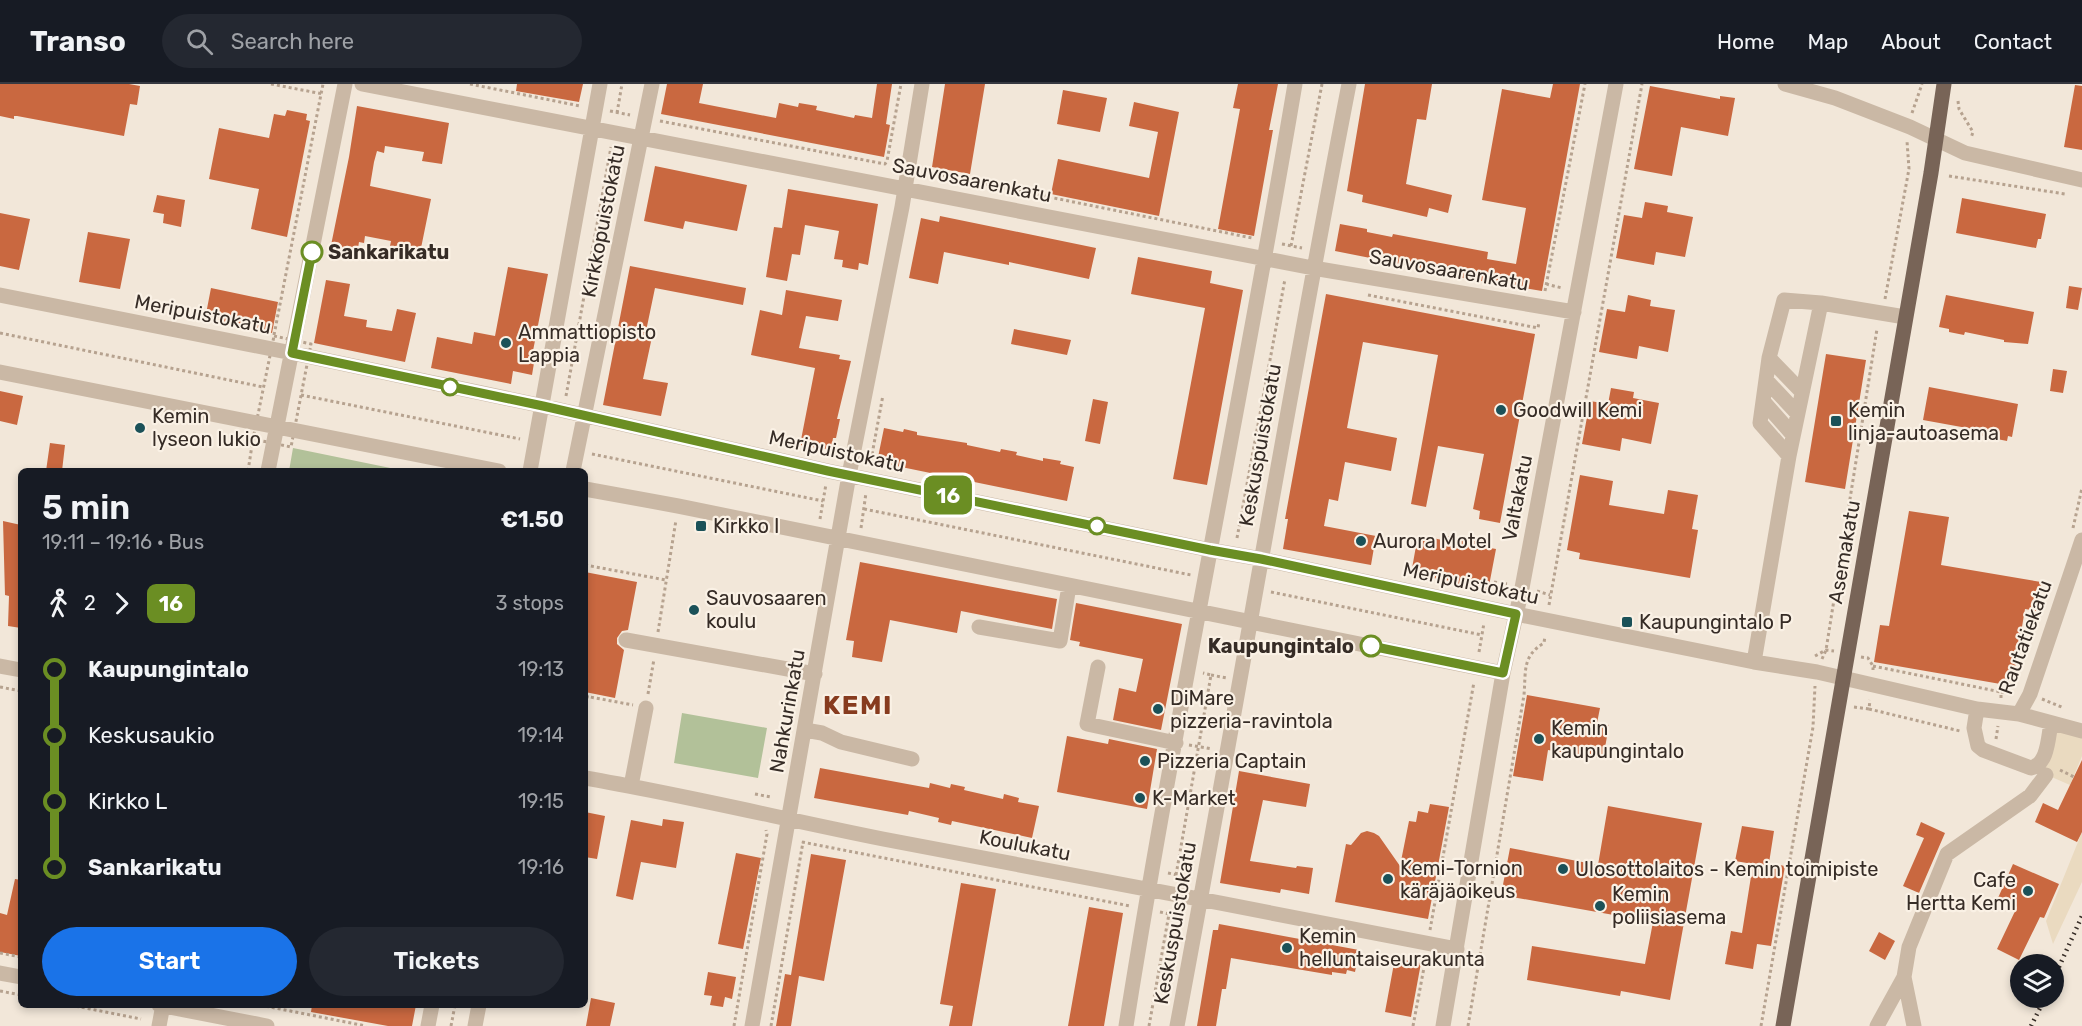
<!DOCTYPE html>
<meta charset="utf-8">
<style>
body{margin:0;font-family:Rubik,sans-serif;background:#242831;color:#f1f3f6;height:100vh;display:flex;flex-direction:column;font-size:22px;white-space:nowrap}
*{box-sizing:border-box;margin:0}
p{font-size:20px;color:#9ea1a6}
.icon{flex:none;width:33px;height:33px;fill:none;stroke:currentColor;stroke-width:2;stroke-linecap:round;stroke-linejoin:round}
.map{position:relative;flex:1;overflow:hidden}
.side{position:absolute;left:18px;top:384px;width:570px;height:540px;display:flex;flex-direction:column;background:#171b24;border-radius:9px;box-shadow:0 3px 9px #0003}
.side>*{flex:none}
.badge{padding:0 12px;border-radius:9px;font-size:21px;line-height:39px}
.buttons{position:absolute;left:2010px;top:870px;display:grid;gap:12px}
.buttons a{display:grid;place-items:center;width:54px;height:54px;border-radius:50%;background:#171b24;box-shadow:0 3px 9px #0003;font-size:30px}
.map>.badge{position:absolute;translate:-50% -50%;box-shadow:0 0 0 3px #fff}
.legs{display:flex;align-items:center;gap:9px;height:66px;padding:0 24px;font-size:20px}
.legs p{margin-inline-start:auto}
.summary{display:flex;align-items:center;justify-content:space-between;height:102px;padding:0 24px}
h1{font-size:33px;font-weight:600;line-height:45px}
.cta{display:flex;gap:12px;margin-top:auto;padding:12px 24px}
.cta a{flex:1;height:69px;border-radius:36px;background:#1a73e8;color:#fff;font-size:24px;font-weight:600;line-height:69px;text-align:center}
.cta a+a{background:#242831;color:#f1f3f6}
ul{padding:0 24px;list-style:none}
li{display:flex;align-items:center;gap:21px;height:66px;font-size:22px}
li i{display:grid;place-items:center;width:9px;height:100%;margin:0 8px;background:currentColor}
li i::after{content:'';width:15px;height:15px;margin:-8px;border:4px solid;border-radius:50%;background:#171b24}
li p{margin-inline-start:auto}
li:first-child i{background:linear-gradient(#0000 50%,currentColor 0)}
li:last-child i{background:linear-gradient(currentColor 50%,#0000 0)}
header{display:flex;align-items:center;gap:36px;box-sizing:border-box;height:84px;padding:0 30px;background:#171b24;border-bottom:2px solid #363941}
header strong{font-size:28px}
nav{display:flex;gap:33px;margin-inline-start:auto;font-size:21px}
.search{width:420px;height:54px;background:#242831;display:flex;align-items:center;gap:15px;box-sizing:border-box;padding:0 21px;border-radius:33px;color:#9ea1a6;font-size:22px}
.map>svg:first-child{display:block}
</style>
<header>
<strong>Transo</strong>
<div class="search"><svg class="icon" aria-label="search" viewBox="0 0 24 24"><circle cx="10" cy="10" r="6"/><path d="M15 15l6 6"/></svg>Search here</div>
<nav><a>Home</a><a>Map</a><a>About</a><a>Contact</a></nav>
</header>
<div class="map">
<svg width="2082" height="942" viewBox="0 0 2082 942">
<rect width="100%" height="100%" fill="#f2e7d9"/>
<!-- green -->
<path fill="#b2c199" d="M293 364 405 387H289Z
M682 629 767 644 758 694 674 679Z"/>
<!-- plaza -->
<path fill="#eadac0" d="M2051 639 2082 647V672L2070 701 2031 684Z
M2082 748V798L2053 860 2046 837Z"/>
<!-- building -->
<path fill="#c96840" d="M0 0H129L140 2 137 21 130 20 124 52 17 32H14V35L0 32Z
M517 0H583L579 18 516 7Z
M667 0H703L699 19 776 34 779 19 798 23 799 19 817 22 816 26 854 34 855 31 872 34 877 0H892L886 40 890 41 884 73 661 30Z
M945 0H985L970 90 932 83Z
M1238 0H1278L1269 46H1273L1254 152 1218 145 1240 25 1233 24Z
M1365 0H1432L1426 36 1417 35 1406 100 1452 111 1448 129 1429 124 1427 133 1362 118 1363 111 1347 107Z
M1553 0H1580L1542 207 1451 192V190L1335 167 1340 140 1367 145V148L1392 153 1393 150 1488 168 1487 175 1516 180 1526 124 1482 116 1502 5 1550 14Z
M2075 1 2082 2V66L2064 63Z
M1650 2 1720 15V12L1735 14 1728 52 1681 43 1672 92 1634 85Z
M1063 6 1107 14 1100 48 1057 40Z
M1134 18 1179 28 1159 132 1051 110 1058 75 1149 94 1158 48 1129 42Z
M357 22 449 39 442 80 422 77 424 68 385 62 384 69 377 67 374 78 370 102 431 115 420 169 390 162 391 157 365 152 364 159 359 158 356 176 329 171 349 73Z
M287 26 307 30 306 36 310 37 287 153 251 145 259 105 209 95 219 44 269 54 274 30 285 32Z
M655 82 747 101 737 147 685 137 683 145 644 137Z
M788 105 878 120 868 181 859 179 858 186 842 183 843 176 834 175 839 147 805 141 800 171 792 170 787 197 766 193 774 143 782 144Z
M157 111 185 116 181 143 163 139 164 130 153 128Z
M1962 114 2046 130 2041 155H2038L2036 164 1956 149Z
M1645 118 1668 122 1667 128 1693 133 1685 173 1656 168 1654 181 1616 174 1624 131 1642 134Z
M0 129 30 135 19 186 0 182Z
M940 132 1096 164 1089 195 1009 178V181L944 168 938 200 909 194 921 134 939 138Z
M88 148 130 155 120 205 79 198Z
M1138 173 1212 187 1210 199 1243 206 1207 401 1173 395 1205 224 1131 210Z
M630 182 746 204 743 221 655 204 645 252 652 253 643 295 668 299 661 332 603 321Z
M508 183 548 190 532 272 535 273 532 291 513 287 511 300 431 284 437 253 472 260 474 248 495 252Z
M326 196 350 200 344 232 367 236 366 243 392 247 397 225 416 229 405 278 314 259Z
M2069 202 2082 204 2078 226 2066 224Z
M211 204 278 218 272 249 205 235Z
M786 206 842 216 838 237 806 232 799 264 840 271 839 275 851 277 837 335H840L836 354H833L831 366 800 361 815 284 751 271 760 226 782 231Z
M1326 210 1535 250 1500 439 1479 435 1480 427 1473 425 1484 370 1438 362 1426 423 1411 420 1438 271 1363 258 1347 344 1397 354 1391 387 1345 378 1338 417 1329 415 1324 442 1376 452 1371 481 1283 465 1288 435H1285Z
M1628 211 1651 216 1650 222 1675 226 1668 268 1639 262 1637 275 1599 268 1607 225 1625 228Z
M1946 211 2034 228 2028 260 2004 258V256L1965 248 1964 251 1949 248V245L1939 243Z
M1014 245 1071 256 1067 271 1011 260Z
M1826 270 1866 276 1845 405 1805 398Z
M2053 285 2067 287 2063 309 2050 307Z
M1929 303 2018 320 2012 353 2008 352 2007 357 1977 351 1978 346 1923 336Z
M1611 304 1634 308 1633 314 1659 319 1651 360 1622 354 1620 367 1582 360 1590 317 1608 320Z
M0 307 23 312 17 341 0 337Z
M1093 315 1108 318 1100 360 1085 357Z
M884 344 903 348 904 345 917 348V351L967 359V361L1000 368 1001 365 1017 368 1016 371 1043 377V374L1061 377 1060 380 1074 383 1067 417 877 378Z
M50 359 65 361 62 387H46Z
M1580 391 1613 397 1609 421 1664 430 1668 406 1698 411 1692 445 1698 446 1690 494 1579 475 1580 469 1567 466Z
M1909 427 1949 433 1941 481 2041 498 2037 527 2025 525 2012 602 1874 578 1880 541 1889 542Z
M3 437 21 441V544L8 542 9 512 5 511Z
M1418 451 1447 457 1448 452 1481 458 1480 462 1496 465 1488 507 1449 500 1450 497 1411 490Z
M860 478 1057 515 1052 545 961 527 957 549 890 536 882 578 852 573 854 557 846 556Z
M585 488 637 498 628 546 622 547 617 554V560L624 566 615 614 585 608Z
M1076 519 1182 540 1161 646 1113 636 1119 604 1136 608 1143 575 1079 562 1080 558 1070 556Z
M1527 611 1600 624 1597 639 1609 641 1603 675 1548 666 1543 697 1513 692Z
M1067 652 1108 660 1109 655 1157 665 1147 725 1057 708Z
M2082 676V748L2077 758 2035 738 2043 719 2058 726Z
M820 684 929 704 930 699 950 704 951 700 965 703 964 706 1003 715 1004 710 1019 714 1018 718 1039 722 1032 754 952 737 951 741 938 738 939 734 909 727 908 731 814 714Z
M1239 687 1310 700 1306 723 1263 716 1250 777 1296 784 1297 782 1313 784 1309 810 1281 805 1280 809 1220 799Z
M1430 720 1449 723 1428 835 1335 818 1346 760 1351 761 1361 749 1367 747 1374 749 1379 752 1400 782 1409 737 1416 738 1418 727 1428 729Z
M1608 722 1702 739 1670 916 1621 907 1620 912 1527 896 1532 862 1645 880 1653 838 1501 811 1510 764 1598 781Z
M585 728 605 732 597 775 585 773Z
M663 735 684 738 676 784 641 778 633 816 616 812 631 736 662 742Z
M1921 738 1945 749 1919 809 1903 802 1924 754 1916 751Z
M1742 742 1774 747 1769 779 1785 782 1771 862 1757 860 1753 885 1725 880 1731 847 1742 849 1753 780 1735 777Z
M736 769 761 774 743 865 718 860Z
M811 770 846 776 824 897 799 892 791 942H776L785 890 791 891Z
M2013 780 2059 800 2044 834 2040 833 2019 876 1997 865 2017 823 1998 814Z
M15 795 21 796V872L0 868V829L7 831Z
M961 799 996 805 972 942H949L953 922 940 920Z
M1089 823 1123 829 1104 942H1068Z
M1219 840 1359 866 1355 888 1347 886 1346 890 1332 888V891L1231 874 1226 905H1222L1216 942H1197L1213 846H1218Z
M1879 848 1895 857 1885 876 1869 867Z
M1395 874 1421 879 1411 933 1385 928Z
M708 888 736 893 732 915 725 913 723 923 710 921 712 912 704 911Z
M591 914 615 919 610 942H586Z
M312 921H416L412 942H388L311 928Z"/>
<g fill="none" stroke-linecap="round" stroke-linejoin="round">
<!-- path -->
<path stroke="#b6a28f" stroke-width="3" stroke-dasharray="3 3" stroke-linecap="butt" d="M271 0 323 10
M470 0 580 22
M1958 17 1959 25 1973 48 1971 54
M610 27 630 31
M617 29 622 0
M1912 29 1922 0
M660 37 885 80 887 77 901 0
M925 88 1252 154
M1949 92 2065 110
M1282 160 1302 164
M1291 162 1322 0
M1546 200 1562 204
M1545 207 1585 0
M1368 211 1538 244 1539 238
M1885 215 1909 85 1907 57
M0 249 263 303
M274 251 323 0
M274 252 311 260 291 363 253 355Z
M301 311 520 355
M566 312 611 63
M592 370 823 417
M871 376 883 311
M248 387 253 355
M864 425 1191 491
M820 435 826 400
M861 444 866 409
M2073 444 2082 404
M1237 454 1285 195
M585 481 666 496
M1494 498 1507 500
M1537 507 1550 511
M1271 508 1482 551
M1549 521 1642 0
M658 548 676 436
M1479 568 1484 539
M1815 572 1826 566 1834 567
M1861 573 1868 574 1873 582V586
M1822 575 1826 566 1877 245
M1873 582 2001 608
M1211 591 1227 594
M0 603 21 607
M648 610 654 575
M585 612 633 621
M2001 614V608L2013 609
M2042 615 2064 624
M1854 623 1869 625 1870 616
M1869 625 1960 647
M585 626 588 609
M1996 655 1998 642
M1189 661 1212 665
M2060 686 2074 693
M755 710 771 713
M802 758 1130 822
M1168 789 1191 794
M1176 791 1211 591 1203 589
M1160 828 1183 833
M1430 846 1474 598
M0 869 21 873
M0 907 21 911
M70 921 141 935
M260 921 366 942
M451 942 455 921
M734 942 767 750 766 746
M771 942 803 758
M1149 942 1169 830
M1413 942 1426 873
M1468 942 1524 611C1526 587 1522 572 1544 559L1545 552
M1761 942 1813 643 1815 602"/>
<!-- minor -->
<path stroke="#cab8a5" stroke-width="15" d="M362 0 1313 184 1574 228
M1785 0 1835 14 1910 43 1965 69 2082 96
M0 211 292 269 543 322 828 387 1210 466 1261 475 1516 530 1754 578 1817 588 1977 625 2019 630 2082 647
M1769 274 1801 307
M0 288 499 387
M1766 296 1797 329
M1763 317 1793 351
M1789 372 1760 339 1769 274 1784 216 1821 219 1905 233
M268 387 345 0
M530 387 600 0
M573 387 652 0
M585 405 678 422 1503 589
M979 543 1060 557 1069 502
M626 556 815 590
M1754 578 1789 372 1821 219
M0 582 21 586
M1098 583 1087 640 1176 659
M1977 625 1974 644 1978 662 1983 666 2031 684C2048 680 2048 654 2051 639
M2019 630 2030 610 2082 456
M805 646 822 649 841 658 912 675
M585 694C685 711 783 735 883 755 1074 792 1266 827 1457 865
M631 702 646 624
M0 889 21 893
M159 921 267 942
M159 942 163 921
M428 942 432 921
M475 942 479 921
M752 942 849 391 902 123 922 0
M1126 942C1176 627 1242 315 1295 0
M1177 942C1236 628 1288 313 1349 0
M1443 942 1503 589 1522 504 1616 0
M1877 942 1904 893
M1914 942 1904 893 1909 863 1947 770 2030 712 2046 691"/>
<!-- major -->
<path stroke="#786457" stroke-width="15" d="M1783 942 1931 89 1944 0"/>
<!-- rail -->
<path stroke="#362c26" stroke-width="4.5" stroke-dasharray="1.5 4.5" stroke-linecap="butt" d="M2054 894 2082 832
M2031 942 2045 914"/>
</g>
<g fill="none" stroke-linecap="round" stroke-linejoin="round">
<defs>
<path id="line-1" d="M312 168 292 269 543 322 828 387 1210 466 1261 475 1516 530 1503 589 1371 562"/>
</defs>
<!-- line-1 casing -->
<use href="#line-1" stroke="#fff" stroke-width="14"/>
<!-- line-1 -->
<use href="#line-1" stroke="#6b8e23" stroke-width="9"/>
</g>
<!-- markers -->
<g fill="#fff" stroke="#6b8e23" stroke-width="3">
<circle cx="312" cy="168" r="10"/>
<circle cx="450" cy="303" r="8"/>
<circle cx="1097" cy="442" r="8"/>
<circle cx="1371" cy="562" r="10"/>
</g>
<g fill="#1b5158" stroke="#faf1e5" stroke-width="2">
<circle cx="506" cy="259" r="6"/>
<circle cx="1501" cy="326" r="6"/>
<rect x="1830" y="331" width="12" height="12" rx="3"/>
<circle cx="140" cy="344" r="6"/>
<rect x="695" y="436" width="12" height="12" rx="3"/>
<circle cx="1361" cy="457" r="6"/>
<circle cx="694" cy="526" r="6"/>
<rect x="1621" y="532" width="12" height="12" rx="3"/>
<circle cx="1158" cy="625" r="6"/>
<circle cx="1539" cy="655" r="6"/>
<circle cx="1145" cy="677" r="6"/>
<circle cx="1140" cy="714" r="6"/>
<circle cx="1563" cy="785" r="6"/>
<circle cx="1388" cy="795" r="6"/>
<circle cx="2028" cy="807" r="6"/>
<circle cx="1600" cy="822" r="6"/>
<circle cx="1287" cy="864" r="6"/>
</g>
<g text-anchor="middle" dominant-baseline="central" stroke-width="4.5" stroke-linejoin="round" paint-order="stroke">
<!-- street labels -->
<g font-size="20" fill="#362c26" stroke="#faf1e5">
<text transform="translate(972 96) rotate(11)">Sauvosaarenkatu</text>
<text transform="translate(603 137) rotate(-79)">Kirkkopuistokatu</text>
<text transform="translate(1449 186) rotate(10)">Sauvosaarenkatu</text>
<text transform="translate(203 230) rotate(11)">Meripuistokatu</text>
<text transform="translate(1260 361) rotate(-80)">Keskuspuistokatu</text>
<text transform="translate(837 367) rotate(12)">Meripuistokatu</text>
<text transform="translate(1517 414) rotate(-79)">Valtakatu</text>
<text transform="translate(1844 468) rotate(-80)">Asemakatu</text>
<text transform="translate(1471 499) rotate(12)">Meripuistokatu</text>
<text transform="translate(2025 553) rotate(-70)">Rautatiekatu</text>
<text transform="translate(787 627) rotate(-80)">Nahkurinkatu</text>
<text transform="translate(1025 761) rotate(11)">Koulukatu</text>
<text transform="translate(1175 839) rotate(-80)">Keskuspuistokatu</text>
</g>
<!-- stop labels -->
<g font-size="20" font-weight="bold" fill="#362c26" stroke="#faf1e5" text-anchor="start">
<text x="328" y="168">Sankarikatu</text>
<text x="1354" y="562" text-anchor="end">Kaupungintalo</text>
</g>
<!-- poi labels -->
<g font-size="20" fill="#362c26" stroke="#faf1e5" text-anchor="start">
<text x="518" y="248">Ammattiopisto<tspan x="518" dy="23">Lappia</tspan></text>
<text x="1513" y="326">Goodwill Kemi</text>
<text x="1848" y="326">Kemin<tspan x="1848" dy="23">linja-autoasema</tspan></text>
<text x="152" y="332">Kemin<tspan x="152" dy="23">lyseon lukio</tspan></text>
<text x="713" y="442">Kirkko I</text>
<text x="1373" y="457">Aurora Motel</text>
<text x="706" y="514">Sauvosaaren<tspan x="706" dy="23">koulu</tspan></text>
<text x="1639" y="538">Kaupungintalo P</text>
<text x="1170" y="614">DiMare<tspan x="1170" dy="23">pizzeria-ravintola</tspan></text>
<text x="1551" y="644">Kemin<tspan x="1551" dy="23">kaupungintalo</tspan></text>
<text x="1157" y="677">Pizzeria Captain</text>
<text x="1152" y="714">K-Market</text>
<text x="1400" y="784">Kemi-Tornion<tspan x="1400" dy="23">käräjäoikeus</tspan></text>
<text x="1575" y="785">Ulosottolaitos - Kemin toimipiste</text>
<text x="2016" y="796" text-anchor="end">Cafe<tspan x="2016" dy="23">Hertta Kemi</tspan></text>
<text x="1612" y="810">Kemin<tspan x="1612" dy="23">poliisiasema</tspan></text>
<text x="1299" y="852">Kemin<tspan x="1299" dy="23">helluntaiseurakunta</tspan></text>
</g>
<!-- district labels -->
<g font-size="26" font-weight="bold" letter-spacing="1.5" fill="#873b1e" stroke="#faf1e5">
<text x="858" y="621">KEMI</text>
</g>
</g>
</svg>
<div class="buttons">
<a><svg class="icon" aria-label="layers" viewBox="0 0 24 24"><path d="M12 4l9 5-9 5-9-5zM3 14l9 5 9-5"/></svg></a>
</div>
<b class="badge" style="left:948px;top:411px;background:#6b8e23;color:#fff">16</b>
<section class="side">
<div class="summary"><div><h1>5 min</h1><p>19:11 – 19:16 · Bus</p></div><b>€1.50</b></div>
<div class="legs"><svg class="icon" aria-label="walk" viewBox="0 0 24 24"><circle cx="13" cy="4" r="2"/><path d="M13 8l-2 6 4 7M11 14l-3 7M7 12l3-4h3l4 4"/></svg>2<svg class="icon" aria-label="forward" viewBox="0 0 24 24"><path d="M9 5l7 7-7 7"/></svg><b class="badge" style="background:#6b8e23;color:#fff">16</b><p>3 stops</p></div>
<ul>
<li><i style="color:#6b8e23"></i><b>Kaupungintalo</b><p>19:13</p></li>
<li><i style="color:#6b8e23"></i><span>Keskusaukio</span><p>19:14</p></li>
<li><i style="color:#6b8e23"></i><span>Kirkko L</span><p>19:15</p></li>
<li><i style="color:#6b8e23"></i><b>Sankarikatu</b><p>19:16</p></li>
</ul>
<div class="cta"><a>Start</a><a>Tickets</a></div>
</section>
</div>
